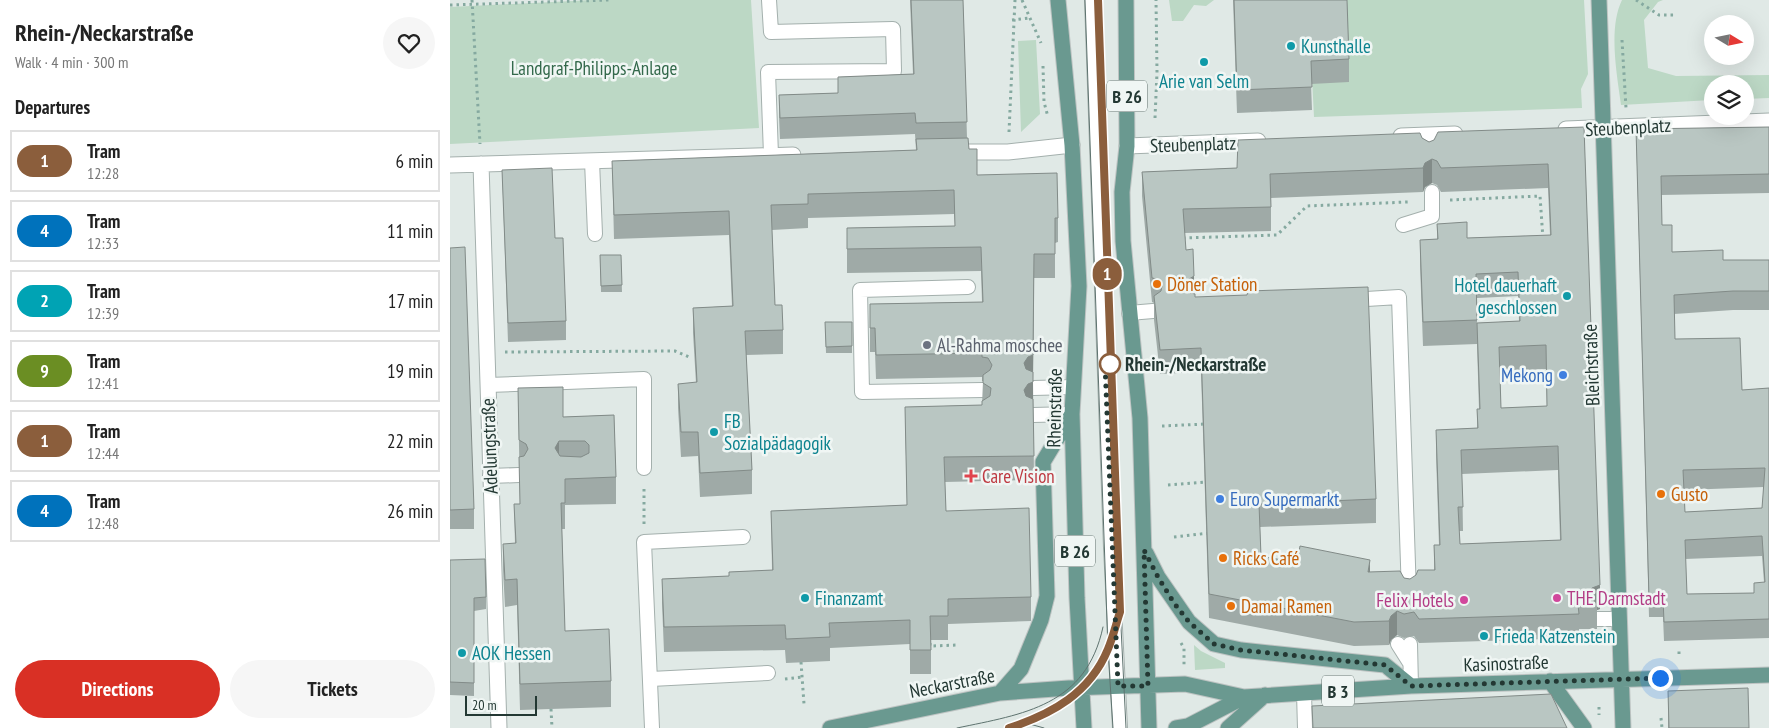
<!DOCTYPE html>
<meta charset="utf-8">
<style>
body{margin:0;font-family:"PT Sans Narrow",sans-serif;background:#f6f6f6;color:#222;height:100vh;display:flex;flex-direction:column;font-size:19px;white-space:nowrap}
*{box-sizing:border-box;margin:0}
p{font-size:16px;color:#767676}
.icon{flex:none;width:28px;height:28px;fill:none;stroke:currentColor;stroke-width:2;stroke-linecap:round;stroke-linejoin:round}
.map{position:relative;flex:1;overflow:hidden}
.sheet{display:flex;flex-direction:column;background:#fff;width:450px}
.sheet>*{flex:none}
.badge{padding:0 10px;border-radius:16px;font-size:18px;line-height:32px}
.needle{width:32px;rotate:100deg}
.controls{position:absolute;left:1254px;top:15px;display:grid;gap:10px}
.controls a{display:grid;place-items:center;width:50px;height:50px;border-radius:50%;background:#fff;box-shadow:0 5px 20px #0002;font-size:25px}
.scale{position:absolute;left:15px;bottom:12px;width:72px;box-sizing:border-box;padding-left:5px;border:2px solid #233833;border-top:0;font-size:14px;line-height:18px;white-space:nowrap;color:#233833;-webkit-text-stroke:4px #f0f6f4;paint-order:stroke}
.you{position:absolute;width:25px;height:25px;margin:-12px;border:4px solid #fff;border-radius:50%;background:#1a73e8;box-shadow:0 0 0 8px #1a73e833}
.map>.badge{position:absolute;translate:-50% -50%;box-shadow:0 0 0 2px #fff}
h2{padding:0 15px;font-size:19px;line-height:45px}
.round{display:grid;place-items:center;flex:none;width:52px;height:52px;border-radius:26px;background:#f6f6f6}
.head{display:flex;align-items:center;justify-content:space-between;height:85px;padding:0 15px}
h1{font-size:24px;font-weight:700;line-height:38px}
.cta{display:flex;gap:10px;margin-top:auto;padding:10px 15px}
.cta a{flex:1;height:58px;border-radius:30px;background:#d93025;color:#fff;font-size:20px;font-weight:700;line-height:58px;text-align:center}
.cta a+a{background:#f6f6f6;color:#222}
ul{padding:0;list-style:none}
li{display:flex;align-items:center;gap:15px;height:62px;margin:0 10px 8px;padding:0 5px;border:2px solid #e0e0e0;border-radius:0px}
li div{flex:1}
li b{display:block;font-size:19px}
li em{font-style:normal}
li .badge{min-width:55px;font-weight:700;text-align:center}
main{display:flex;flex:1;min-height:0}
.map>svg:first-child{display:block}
</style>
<main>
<section class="sheet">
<div class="head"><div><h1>Rhein-/Neckarstraße</h1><p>Walk · 4 min · 300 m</p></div><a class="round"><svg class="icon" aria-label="heart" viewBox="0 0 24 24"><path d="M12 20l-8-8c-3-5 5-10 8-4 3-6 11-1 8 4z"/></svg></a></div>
<h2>Departures</h2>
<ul>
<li><span class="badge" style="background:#8b5e3c;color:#fff">1</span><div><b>Tram</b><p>12:28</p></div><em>6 min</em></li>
<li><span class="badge" style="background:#0072bc;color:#fff">4</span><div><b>Tram</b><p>12:33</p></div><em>11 min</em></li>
<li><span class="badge" style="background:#00a3b4;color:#fff">2</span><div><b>Tram</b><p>12:39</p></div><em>17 min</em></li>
<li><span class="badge" style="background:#6b8e23;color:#fff">9</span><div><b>Tram</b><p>12:41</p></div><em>19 min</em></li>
<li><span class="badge" style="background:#8b5e3c;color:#fff">1</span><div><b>Tram</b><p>12:44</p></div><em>22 min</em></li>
<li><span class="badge" style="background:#0072bc;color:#fff">4</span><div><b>Tram</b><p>12:48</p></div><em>26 min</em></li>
</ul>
<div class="cta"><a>Directions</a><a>Tickets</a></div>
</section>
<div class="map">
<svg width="1319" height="728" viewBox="0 0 1319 728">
<rect width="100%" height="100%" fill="#e0e9e6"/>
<!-- green -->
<path fill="#bcd8c5" d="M142 0H301L309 128 0 144V7Z
M719 0H764L756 6 744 5 733 21H722Z
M858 0H1134L1138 74 1131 89 1132 108 864 117Z
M1172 0H1213L1208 2 1194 20 1198 68 1226 76 1319 75V98L1295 99V84H1262V100L1171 105C1167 75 1158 28 1172 0Z
M586 40 590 114 571 132 568 41Z
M744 645 751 651 775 663V668L745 670Z"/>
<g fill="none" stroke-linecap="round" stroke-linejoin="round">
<defs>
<path id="service" d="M319 0 321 32 443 29 444 71 318 72 321 155
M642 0 661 548 670 728
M142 161 145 234
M953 225 982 216V192
M518 287 410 290 412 392 533 390
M900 300 949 297 959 594
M679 313 703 311
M38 385 194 379V468
M583 388 623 387
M583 415 622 414
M40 476 69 475
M1147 619H1169
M948 644 960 663
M960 644 961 686
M201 679 318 673
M854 693 855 728
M202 728 194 542 293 537"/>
<path id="minor" d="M1116 129 1319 121
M951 136 1005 134
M677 146 808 141
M506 152H558L622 145
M31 164 49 728
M0 165 343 155"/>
<path id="primary" d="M608 0 622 145 629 286 622 414 627 598 634 728
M676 0 677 146 672 192 673 241 690 418 699 728
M1149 0 1173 728
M696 553 708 577 739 622 764 644 791 650 935 665 961 686
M1100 681 1134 728
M550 693 571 669 591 620 597 596 593 462 622 414
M380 728 550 693 619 688 735 684 794 697 961 686 1319 675
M726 728 738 726 794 697
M778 728 815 695"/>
</defs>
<!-- service casing -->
<use href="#service" stroke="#a4b0ad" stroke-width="16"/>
<!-- minor casing -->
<use href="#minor" stroke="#a4b0ad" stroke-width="17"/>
<!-- primary casing -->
<use href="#primary" stroke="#bdc3c2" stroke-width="17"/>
<!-- path -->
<path stroke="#85a9a0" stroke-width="3" stroke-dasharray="2.5 4" stroke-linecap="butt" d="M22 0 30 144
M572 0 591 43
M1186 0 1209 15H1226
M0 5 159 0
M562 20 580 18
M1172 40 1176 108
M593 66 594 102 598 117
M705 118 707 72 706 0
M559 132 565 0
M1000 200 1090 196 1093 239
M733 238 827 235 857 206 958 202
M55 352 225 351 239 357
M712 426 756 424
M718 485 757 482
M194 524V485
M724 537 760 533
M480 643V646L509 645
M731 643 734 648V666
M1229 654V648
M351 662 354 704
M335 679 352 677
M1149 707V715
M101 709 102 728
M1211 718 1212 728"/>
<!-- service -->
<use href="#service" stroke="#fff" stroke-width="14"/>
<!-- minor -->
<use href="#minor" stroke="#fff" stroke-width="15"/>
<!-- primary -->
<use href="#primary" stroke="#6a9990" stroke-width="15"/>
<!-- tram -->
<path stroke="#5e736f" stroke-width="1" d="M635 0 658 650 663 728
M648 0 670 607 676 728
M576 723 594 728
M507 728C574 714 636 706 653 627
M559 728C607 713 634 695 658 651"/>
</g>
<!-- wall -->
<path fill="#9faaa7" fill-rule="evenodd" d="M460 0H513L517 138 519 149 527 175 608 218V242L605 243V278H584L583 379 584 480 495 482 496 511 581 597V621L498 624V640H481V674H460V644L380 648V661L336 663 335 650 214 652 212 603V579L279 576V572L322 570 321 511 457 505 455 407 532 405 533 381H532V377L426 379 425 352H420V304L532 302 531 271 397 273V228L505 226 504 214 358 218V228L322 230 325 305 333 330V354L296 355 302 470V494L250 497 248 456 231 457 228 408V384L246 383 243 333V308L282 306 279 235 164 239 162 161 466 150 465 134 330 139 329 117V95L388 93V77L463 74Z
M783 0H897L899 59V82L861 84 862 110 787 113Z
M1134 127 1150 609 1147 610V629H1129V638L969 643 964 636 954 638 947 635 941 640 939 645 904 646 759 618 751 372 710 374 704 320V303L702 302 692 196V172L787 168 972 138 979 142ZM982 183 987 185 991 192 1098 188 1100 235 1017 238 987 224V239L970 240V264L973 346 1027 344 1029 409H1027V428L986 430V454L989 545H984V570L960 579 920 572 847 563 811 556 810 527 926 523V499L745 297 736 250 734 233 821 231V198L973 192 975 187ZM1068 296 1069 321 1027 323V298ZM1096 369 1097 406 1051 408 1050 371ZM1108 470 1110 540 1010 544 1009 531H1013L1012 474Z
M1319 127V193L1211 195 1212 225 1222 252 1273 260H1319V310H1283L1224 314 1225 339 1292 390 1319 388V638L1214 641 1213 617H1199L1186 129ZM1314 487 1312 508 1235 512 1234 490ZM1312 556 1314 582 1304 593 1237 594 1235 559Z
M52 170 105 238 116 321V340L58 342Z
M0 248 24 509V529H0Z
M150 255H171L172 292H151Z
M375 322H402V353H376Z
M68 388 113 417 164 415 166 477V504L115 505V529H112L115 631 161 681V707L70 710 67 605 55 607 53 570V544H65L64 504H70Z
M0 560 36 597V609L24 611V696L0 695Z
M1218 691 1299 728H1218Z"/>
<!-- shaded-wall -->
<path fill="#828b88" d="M982 159V183L975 187 973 192V168L975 163Z
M584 254 583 379 578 381 574 363Z
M744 276V300L735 286 736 281Z
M583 382V406L578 408 574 390 578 384Z
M109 441V468L105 448Z
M920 560V584L918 572Z
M1150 585V609L1147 610V605H1138V596L1142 588Z
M947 611V635L941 640 939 645V621L941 616Z"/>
<!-- building -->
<path fill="#b9c6c2" stroke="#828b88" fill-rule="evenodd" d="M461 0H513L517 122 466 123 465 113 330 118 329 95 388 93V77L464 74Z
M784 0H897L899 59 861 61 862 87 787 90Z
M1134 127 1150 585 1142 588 1138 596 1140 600 1147 605H1128L1129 614 969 619 964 612 954 614 947 611 941 616 939 621 904 622 759 594 751 348 710 350 704 296 711 291 712 286 707 279 702 278 692 172 787 168 788 140 970 133 972 138 979 142 984 140 988 132ZM982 159 987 161 991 168 1098 164 1101 235 1017 238V222L987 224 988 239 970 240 973 322 1027 320 1026 274 1068 272 1070 321 1027 323 1030 409H1027L1028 428 986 430 990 545H984L985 570H968L966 575 960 579 954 578 950 571 918 572 920 560 850 546 847 563 811 556 809 504 926 499 918 287 798 291 797 295 745 297V294L740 293 735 286 736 281 744 276 743 249 736 250 733 209 821 207 820 174 973 168 975 163ZM1096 345 1097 406 1051 408 1049 347ZM1108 446 1111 540 1010 544 1008 507H1013L1011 450Z
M1319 127V174L1211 176 1212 225H1222V252L1273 250V260H1319V291H1283L1224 295 1225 339 1290 338 1292 390 1319 388V619L1214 622 1213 598H1199L1186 129ZM1315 468 1312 508 1235 512 1233 470ZM1312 536 1315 582 1304 583V593L1237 594 1235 540Z
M518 138 519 149H527V175L607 173 608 218H605V254H584L583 355 578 357 574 363 576 369 583 372V382L578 384 574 390 576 396 583 399 584 456 494 457 496 511 579 508 581 597 498 599V616H480L481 650H460V620L379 623 380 637 336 639 335 625 214 627 212 579 279 576V572L323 570 321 511 457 505 455 407 532 405V401L540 396 541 388 533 383V375L540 370 542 365 538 358 532 357V353L426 355 425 328H420V304L533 302 531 247 397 249V228L505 226 504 190 358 194V204L321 205 325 305H332L333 330 295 331 302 470 250 473 248 432H231L228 384 247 382 243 308 283 306 279 211 164 215 162 161 467 150 466 139Z
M102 168 105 238H113L116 321 58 323 52 170Z
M15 247 24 509 0 510V248Z
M150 255H171L172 285 151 286Z
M375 322H402V346L376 347Z
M113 387V417L164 415 166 477 115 479V503H111L115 631 159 629 161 681 70 684 67 579 55 580 53 544 66 543 64 504H70L69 457 74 456 78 449 76 444 69 440 68 388ZM109 441H135L139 445V453L131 457 110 456 105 448Z
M35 559 36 597 24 598V683L0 682V560Z
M1298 688 1299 728H1219L1218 691Z
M1101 694 1117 728H863L862 706Z"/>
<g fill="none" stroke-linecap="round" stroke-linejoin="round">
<defs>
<path id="line" d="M559 728C602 714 640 693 658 649 663 637 666 624 670 612L648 0"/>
</defs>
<!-- line casing -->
<use href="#line" stroke="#fff" stroke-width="11"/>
<!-- line -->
<use href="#line" stroke="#8b5e3c" stroke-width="8"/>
<!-- walk -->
<path stroke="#233833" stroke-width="5" stroke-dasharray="0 9" d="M660 364H655L668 686H698L694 550 708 577 724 603 739 622 764 644 791 650 935 665 961 686 1210 678"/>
</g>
<!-- markers -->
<g fill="#0f9aa8" stroke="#f0f6f4" stroke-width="2">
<circle cx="841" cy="46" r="5"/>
<circle cx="754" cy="62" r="5"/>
<circle cx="1117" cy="296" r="5"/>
<circle cx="264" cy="432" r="5"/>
<circle cx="355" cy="598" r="5"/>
<circle cx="1034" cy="636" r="5"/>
<circle cx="12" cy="653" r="5"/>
</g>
<g fill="#e8710a" stroke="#f0f6f4" stroke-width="2">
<circle cx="707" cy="284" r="5"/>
<circle cx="1211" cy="494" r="5"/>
<circle cx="773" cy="558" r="5"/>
<circle cx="781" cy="606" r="5"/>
</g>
<circle fill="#6b7280" stroke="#f0f6f4" stroke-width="2" cx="477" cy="345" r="5"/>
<circle fill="#fff" stroke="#8b5e3c" stroke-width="2.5" cx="660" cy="364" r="10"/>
<g fill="#3f7fe0" stroke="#f0f6f4" stroke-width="2">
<circle cx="1113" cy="375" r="5"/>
<circle cx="770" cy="499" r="5"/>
</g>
<path fill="#e0444e" stroke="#f0f6f4" stroke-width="2" d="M518.5 468.5h5v5h5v5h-5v5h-5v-5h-5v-5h5z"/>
<g fill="#d1479c" stroke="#f0f6f4" stroke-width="2">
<circle cx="1107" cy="598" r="5"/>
<circle cx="1014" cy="600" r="5"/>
</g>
<g text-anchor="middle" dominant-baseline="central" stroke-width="5" stroke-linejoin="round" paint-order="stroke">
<!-- shield labels -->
<g fill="#f0f6f4" stroke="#60716d" stroke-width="1">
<rect x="657" y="80.5" width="40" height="31" rx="4"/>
<rect x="605" y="535.5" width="40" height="31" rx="4"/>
<rect x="872" y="675.5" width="32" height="31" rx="4"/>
</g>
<g font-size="18" font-weight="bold" fill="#233833">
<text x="677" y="96">B 26</text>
<text x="625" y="551">B 26</text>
<text x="888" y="691">B 3</text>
</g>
<!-- culture labels -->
<g font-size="19" fill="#0d838f" stroke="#f0f6f4" text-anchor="start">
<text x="851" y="46">Kunsthalle</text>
<text x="754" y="81" text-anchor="middle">Arie van Selm</text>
<text x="1107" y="285" text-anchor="end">Hotel dauerhaft<tspan x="1107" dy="22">geschlossen</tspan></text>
<text x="274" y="421">FB<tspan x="274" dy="22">Sozialpädagogik</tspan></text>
<text x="365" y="598">Finanzamt</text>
<text x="1044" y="636">Frieda Katzenstein</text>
<text x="22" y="653">AOK Hessen</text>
</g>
<!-- park labels -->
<g font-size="19" fill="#33694b" stroke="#f0f6f4">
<text x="144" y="68">Landgraf-Philipps-Anlage</text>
</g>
<!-- street labels -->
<g font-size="19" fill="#233833" stroke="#f0f6f4">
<text transform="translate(1178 127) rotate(-3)">Steubenplatz</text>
<text transform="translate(743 144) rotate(-2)">Steubenplatz</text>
<text transform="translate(1141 365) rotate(-92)">Bleichstraße</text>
<text transform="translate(604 408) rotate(-89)">Rheinstraße</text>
<text transform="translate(39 446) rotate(-92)">Adelungstraße</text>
<text transform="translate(1056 663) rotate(-2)">Kasinostraße</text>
<text transform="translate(502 683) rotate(-11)">Neckarstraße</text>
</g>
<!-- food labels -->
<g font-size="19" fill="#c56008" stroke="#f0f6f4" text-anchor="start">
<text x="717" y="284">Döner Station</text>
<text x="1221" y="494">Gusto</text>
<text x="783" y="558">Ricks Café</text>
<text x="791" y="606">Damai Ramen</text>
</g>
<!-- worship labels -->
<g font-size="19" fill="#5b616d" stroke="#f0f6f4" text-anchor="start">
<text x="487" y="345">Al-Rahma moschee</text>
</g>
<!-- stop labels -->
<g font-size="19" font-weight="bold" fill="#233833" stroke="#f0f6f4" text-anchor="start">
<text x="675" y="364">Rhein-/Neckarstraße</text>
</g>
<!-- shop labels -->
<g font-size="19" fill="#366cbe" stroke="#f0f6f4" text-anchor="end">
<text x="1103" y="375">Mekong</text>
<text x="780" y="499" text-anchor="start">Euro Supermarkt</text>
</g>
<!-- health labels -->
<g font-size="19" fill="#be3a42" stroke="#f0f6f4" text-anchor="start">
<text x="532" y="476">Care Vision</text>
</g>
<!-- hotel labels -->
<g font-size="19" fill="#b23c85" stroke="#f0f6f4" text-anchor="start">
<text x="1117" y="598">THE Darmstadt</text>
<text x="1004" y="600" text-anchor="end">Felix Hotels</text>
</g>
</g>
</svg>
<div class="controls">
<a><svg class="needle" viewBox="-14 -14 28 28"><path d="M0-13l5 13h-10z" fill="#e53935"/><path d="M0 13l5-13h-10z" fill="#767676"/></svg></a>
<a><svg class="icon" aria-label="layers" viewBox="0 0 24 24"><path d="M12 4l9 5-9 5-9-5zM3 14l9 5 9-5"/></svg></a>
</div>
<div class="scale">20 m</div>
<div class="you" style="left:1210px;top:678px"></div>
<b class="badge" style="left:657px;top:274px;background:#8b5e3c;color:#fff">1</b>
</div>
</main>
